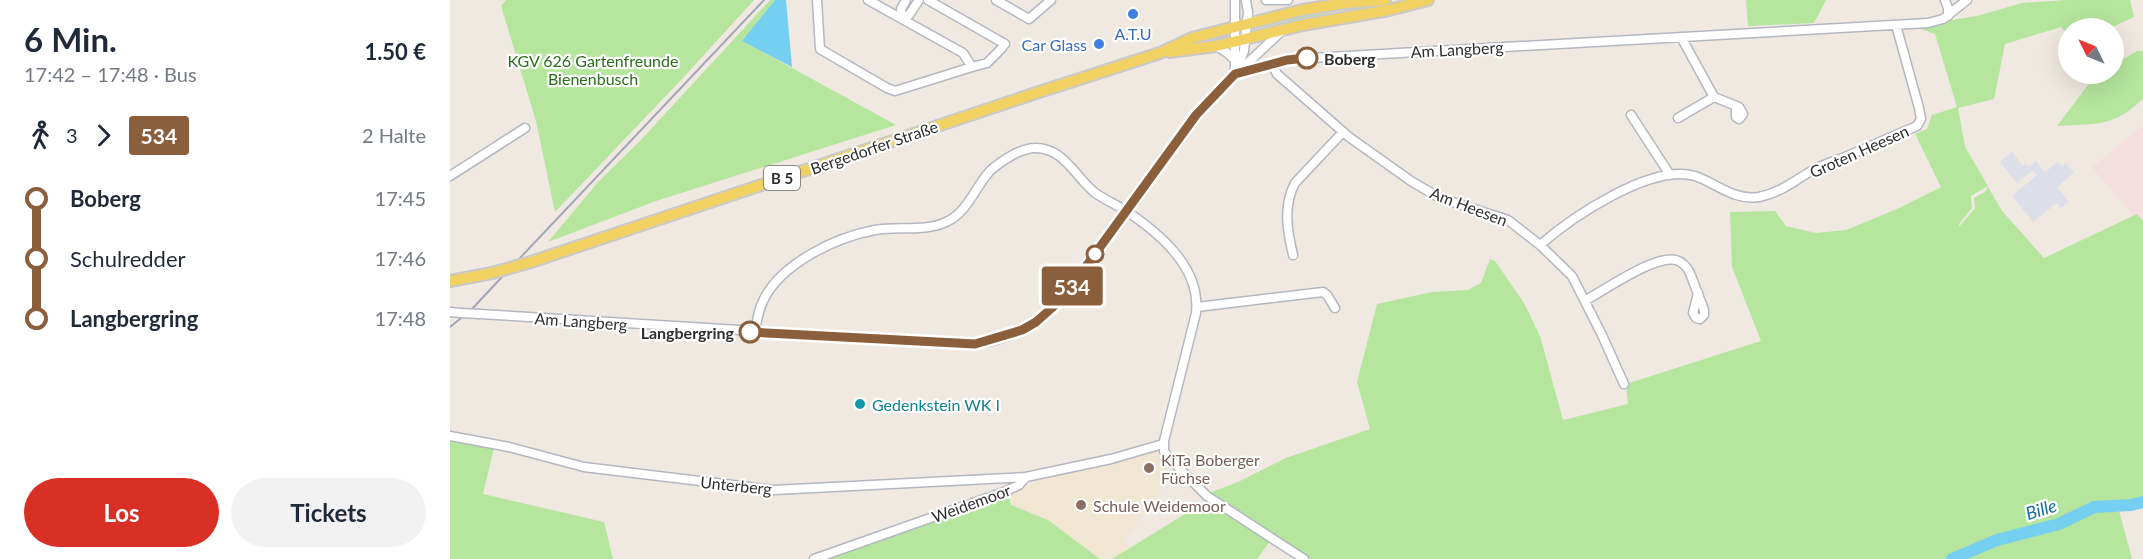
<!DOCTYPE html>
<html lang="de">
<meta charset="utf-8">
<style>
body{margin:0;font-family:Lato,sans-serif;background:#f2f2f3;color:#1f2937;height:100vh;display:flex;flex-direction:column;font-size:22px;white-space:nowrap}
*{box-sizing:border-box;margin:0}
p{font-size:20px;color:#747a83}
.icon{flex:none;width:33px;height:33px;fill:none;stroke:currentColor;stroke-width:2;stroke-linecap:round;stroke-linejoin:round}
.map{position:relative;flex:1;overflow:hidden}
.side{display:flex;flex-direction:column;background:#fff;width:450px}
.side>*{flex:none}
.badge{padding:0 12px;border-radius:4px;font-size:21px;line-height:39px}
.needle{width:39px;rotate:313deg}
.fabs{position:absolute;left:1608px;top:18px;display:grid;gap:12px}
.fabs a{display:grid;place-items:center;width:66px;height:66px;border-radius:50%;background:#fff;box-shadow:0 6px 24px #0002;font-size:30px}
.map>.badge{position:absolute;translate:-50% -50%;box-shadow:0 0 0 3px #fff}
.legs{display:flex;align-items:center;gap:9px;height:66px;padding:0 24px;font-size:20px}
.legs p{margin-inline-start:auto}
.headline{display:flex;align-items:center;justify-content:space-between;height:102px;padding:0 24px}
h1{font-size:33px;font-weight:700;line-height:45px}
.primary-button{display:flex;gap:12px;margin-top:auto;padding:12px 24px}
.primary-button a{flex:1;height:69px;border-radius:36px;background:#d93025;color:#fff;font-size:24px;font-weight:700;line-height:69px;text-align:center}
.primary-button a+a{background:#f2f2f3;color:#1f2937}
ul{padding:0 24px;list-style:none}
li{display:flex;align-items:center;gap:21px;height:60px;font-size:22px}
li i{display:grid;place-items:center;width:9px;height:100%;margin:0 8px;background:currentColor}
li i::after{content:'';width:15px;height:15px;margin:-8px;border:4px solid;border-radius:50%;background:#fff}
li p{margin-inline-start:auto}
li:first-child i{background:linear-gradient(#0000 50%,currentColor 0)}
li:last-child i{background:linear-gradient(currentColor 50%,#0000 0)}
main{display:flex;flex:1;min-height:0}
.map>svg:first-child{display:block}
</style>
<main>
<section class="side">
<div class="headline"><div><h1>6 Min.</h1><p>17:42 – 17:48 · Bus</p></div><b>1.50 €</b></div>
<div class="legs"><svg class="icon" aria-label="walk" viewBox="0 0 24 24"><circle cx="13" cy="4" r="2"/><path d="M13 8l-2 6 4 7M11 14l-3 7M7 12l3-4h3l4 4"/></svg>3<svg class="icon" aria-label="forward" viewBox="0 0 24 24"><path d="M9 5l7 7-7 7"/></svg><b class="badge" style="background:#8b5e3c;color:#fff">534</b><p>2 Halte</p></div>
<ul>
<li><i style="color:#8b5e3c"></i><b>Boberg</b><p>17:45</p></li>
<li><i style="color:#8b5e3c"></i><span>Schulredder</span><p>17:46</p></li>
<li><i style="color:#8b5e3c"></i><b>Langbergring</b><p>17:48</p></li>
</ul>
<div class="primary-button"><a>Los</a><a>Tickets</a></div>
</section>
<div class="map">
<svg width="1693" height="559" viewBox="0 0 1693 559">
<rect width="100%" height="100%" fill="#efe9e1"/>
<!-- education -->
<path fill="#f0e6d1" d="M705 451 710 454 719 465 710 493 673 541 680 548 662 559H650L598 520 561 505 559 494 585 481Z"/>
<!-- medical -->
<path fill="#f5dfe0" d="M1693 126V227L1642 167Z"/>
<!-- airport -->
<path fill="#dcdee8" d="M1562 152 1573 166 1576 164 1579 167 1586 161 1595 172 1608 162 1612 166 1616 163 1624 173 1607 187 1619 202 1611 208 1607 203 1583 222 1562 196 1587 175 1582 171 1567 183 1550 162Z"/>
<!-- green -->
<path fill="#b6e59e" d="M56 0H304L231 80 105 212 86 121 51 6Z
M320 0H325L293 41 446 125 206 201 98 242 149 181 191 140Z
M1296 0H1376L1364 23 1298 26Z
M1616 0H1680L1684 17 1660 28H1618V34L1611 27 1555 44 1544 99 1508 108 1515 147 1538 186 1521 196 1522 208 1509 224V227L1525 208 1524 198 1535 192 1538 187 1552 211 1594 258 1687 214 1693 221V503L1668 507 1682 559H1510L1549 541 1600 526 1546 537 1495 559H859L759 493 788 482 836 458 920 429 907 382 927 304 982 292 1018 290 1031 283 1040 259 1045 261 1074 303 1090 336 1113 420 1178 404 1176 384 1311 341 1282 267 1280 212 1325 211 1336 226 1366 233 1396 230 1447 209 1491 187 1465 134 1477 129 1482 115 1507 107 1485 34 1464 26 1527 16 1572 3Z
M899 7V8L842 22 814 31 813 27 838 21 852 15Z
M1687 51H1693V99C1662 128 1647 123 1607 126L1638 85 1670 69 1667 63Z
M0 441 44 448 33 494 154 522 163 559H0Z
M559 494 561 505 598 520 650 559H379Z
M756 501 793 522 820 541 807 559H662Z"/>
<!-- water -->
<path fill="#75cff0" d="M325 0H336L342 67 292 41Z"/>
<g fill="none" stroke-linecap="round" stroke-linejoin="round">
<!-- river -->
<path stroke="#75cff0" stroke-width="12" d="M1502 559 1547 540 1609 524 1644 507 1681 505 1693 502"/>
<defs>
<path id="minor" d="M367 0 370 49 437 88 445 91 522 67 513 53 418 0
M456 0 451 9 452 18 459 15 469 0
M478 0 555 44
M546 0 579 19 601 0
M816 0H838
M1495 0 1498 8V16
M1231 37 1264 97 1289 107 1293 114 1289 119 1286 117V106
M766 46 776 52 785 60
M822 64 827 74 899 137 961 181 990 198 1058 220 1090 245 1122 276 1152 335 1174 384
M522 67 537 63 552 48
M790 70 833 30
M785 71V0
M785 74 845 59 1478 23 1493 19 1517 0
M1181 115 1220 175
M1228 118 1264 97
M0 176 75 128
M1090 245C1121 218 1201 163 1245 176 1266 183 1284 201 1309 197 1333 192 1344 180 1365 169 1375 164 1385 161 1395 157 1419 147 1443 136 1467 126L1471 119 1469 108 1446 25
M843 255C837 230 833 206 845 183L893 132
M1136 300C1155 290 1204 255 1226 260 1233 262 1237 267 1240 273L1254 310V315L1250 319 1246 318 1243 313 1248 293
M747 307 873 292 877 295 885 308
M0 312 11 313
M30 314 515 344C552 345 588 324 613 298L746 115 785 74 794 51 798 12 796 0
M305 332C307 321 308 311 313 301 330 264 386 237 425 230 447 226 475 232 496 222 518 212 525 187 540 171 548 163 557 158 566 153 572 151 578 148 584 148 613 147 624 175 644 192 653 199 665 204 675 210 709 233 751 267 746 313L714 441V451L718 457 757 496 854 559
M0 436 59 447 134 467 324 490 576 477
M364 559 554 492 569 485 576 477 661 459 713 444"/>
<path id="major" d="M719 52 766 46 853 25 939 10 978 0
M81 262 583 94 710 53 742 38 852 10 895 3 935 0
M0 281 42 273"/>
</defs>
<!-- minor casing -->
<use href="#minor" stroke="#b4b7c1" stroke-width="11"/>
<!-- major casing -->
<use href="#major" stroke="#c9c9c9" stroke-width="14"/>
<!-- minor -->
<use href="#minor" stroke="#fff" stroke-width="8"/>
<!-- major -->
<use href="#major" stroke="#f2d163" stroke-width="10"/>
<!-- rail -->
<path stroke="#a3a6b8" stroke-width="2" d="M0 327 21 310 52 277 314 0"/>
<defs>
<path id="minor-bridge" d="M11 313 30 314"/>
<path id="major-bridge" d="M42 273 81 262"/>
</defs>
<!-- minor-bridge casing -->
<use href="#minor-bridge" stroke="#b4b7c1" stroke-width="11" stroke-linecap="butt"/>
<!-- major-bridge casing -->
<use href="#major-bridge" stroke="#c9c9c9" stroke-width="14" stroke-linecap="butt"/>
<!-- minor-bridge -->
<use href="#minor-bridge" stroke="#fff" stroke-width="8"/>
<!-- major-bridge -->
<use href="#major-bridge" stroke="#f2d163" stroke-width="10"/>
</g>
<g fill="none" stroke-linecap="round" stroke-linejoin="round">
<defs>
<path id="line-1" d="M300 332 525 344 572 330 586 322 613 298 746 115 785 74 837 60 857 58"/>
</defs>
<!-- line-1 casing -->
<use href="#line-1" stroke="#fff" stroke-width="14"/>
<!-- line-1 -->
<use href="#line-1" stroke="#8b5e3c" stroke-width="9"/>
</g>
<!-- markers -->
<g fill="#3f7fe0" stroke="#fff" stroke-width="2">
<circle cx="683" cy="14" r="6"/>
<circle cx="649" cy="44" r="6"/>
</g>
<g fill="#fff" stroke="#8b5e3c" stroke-width="3">
<circle cx="857" cy="58" r="10"/>
<circle cx="645" cy="254" r="8"/>
<circle cx="300" cy="332" r="10"/>
</g>
<circle fill="#0f9aa8" stroke="#fff" stroke-width="2" cx="410" cy="404" r="6"/>
<g fill="#8d6e63" stroke="#fff" stroke-width="2">
<circle cx="699" cy="468" r="6"/>
<circle cx="631" cy="505" r="6"/>
</g>
<g text-anchor="middle" dominant-baseline="central" stroke-width="4.5" stroke-linejoin="round" paint-order="stroke">
<!-- shield labels -->
<rect fill="#fff" stroke="#6d6d6d" stroke-width="1.5" x="314" y="166" width="36" height="24" rx="4.5"/>
<g font-size="15" font-weight="bold" fill="#2e2e2e">
<text x="332" y="178">B 5</text>
</g>
<!-- shop labels -->
<g font-size="16" fill="#366cbe" stroke="#fff">
<text x="683" y="33">A.T.U</text>
<text x="637" y="44" text-anchor="end">Car Glass</text>
</g>
<!-- street labels -->
<g font-size="16" fill="#2e2e2e" stroke="#fff">
<text transform="translate(1007 49) rotate(-3)">Am Langberg</text>
<text transform="translate(424 147) rotate(-19)">Bergedorfer Straße</text>
<text transform="translate(1409 151) rotate(-24)">Groten Heesen</text>
<text transform="translate(1019 206) rotate(21)">Am Heesen</text>
<text transform="translate(131 321) rotate(4)">Am Langberg</text>
<text transform="translate(286 485) rotate(6)">Unterberg</text>
<text transform="translate(521 503) rotate(-20)">Weidemoor</text>
</g>
<!-- stop labels -->
<g font-size="16" font-weight="bold" fill="#2e2e2e" stroke="#fff" text-anchor="start">
<text x="874" y="58">Boberg</text>
<text x="284" y="332" text-anchor="end">Langbergring</text>
</g>
<!-- park labels -->
<g font-size="16" fill="#2c6e1b" stroke="#fff">
<text x="143" y="60">KGV 626 Gartenfreunde<tspan x="143" dy="18">Bienenbusch</tspan></text>
</g>
<!-- culture labels -->
<g font-size="16" fill="#0d838f" stroke="#fff" text-anchor="start">
<text x="422" y="404">Gedenkstein WK I</text>
</g>
<!-- education labels -->
<g font-size="16" fill="#785e54" stroke="#fff" text-anchor="start">
<text x="711" y="459">KiTa Boberger<tspan x="711" dy="18">Füchse</tspan></text>
<text x="643" y="505">Schule Weidemoor</text>
</g>
<!-- water labels -->
<g font-size="18" font-style="italic" fill="#0d6fa3" stroke="#fff">
<text transform="translate(1591 509) rotate(-17)">Bille</text>
</g>
</g>
</svg>
<div class="fabs">
<a><svg class="needle" viewBox="-14 -14 28 28"><path d="M0-13l5 13h-10z" fill="#e53935"/><path d="M0 13l5-13h-10z" fill="#747a83"/></svg></a>
</div>
<b class="badge" style="left:622px;top:286px;background:#8b5e3c;color:#fff">534</b>
</div>
</main>
